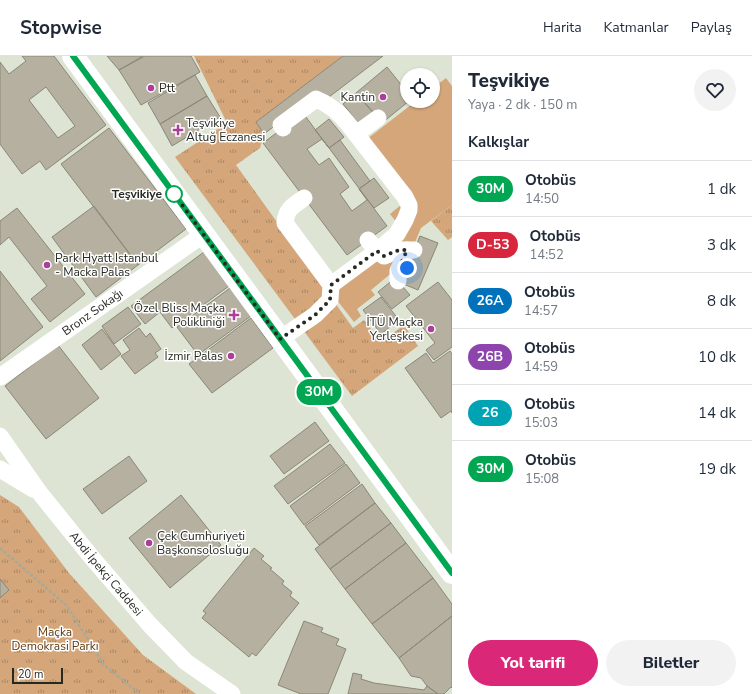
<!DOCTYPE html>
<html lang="tr">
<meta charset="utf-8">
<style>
body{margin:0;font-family:"Nunito Sans",sans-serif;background:#f2f2f3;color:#1f2937;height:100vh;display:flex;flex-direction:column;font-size:15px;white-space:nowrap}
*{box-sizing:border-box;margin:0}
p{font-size:13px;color:#747a83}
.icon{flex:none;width:22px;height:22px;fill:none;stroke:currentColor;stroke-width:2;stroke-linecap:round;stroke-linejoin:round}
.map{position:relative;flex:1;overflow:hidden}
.side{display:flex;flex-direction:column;background:#fff;width:300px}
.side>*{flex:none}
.badge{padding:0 8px;border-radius:13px;font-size:14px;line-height:26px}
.controls{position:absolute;left:400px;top:12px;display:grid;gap:8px}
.controls a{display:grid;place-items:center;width:40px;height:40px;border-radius:50%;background:#fff;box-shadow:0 1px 3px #0004;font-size:20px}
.scale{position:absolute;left:12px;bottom:10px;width:51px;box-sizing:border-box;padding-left:4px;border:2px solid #262922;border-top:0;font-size:11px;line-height:14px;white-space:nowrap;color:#262922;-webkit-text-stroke:3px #fff;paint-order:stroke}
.you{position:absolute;width:20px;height:20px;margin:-10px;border:3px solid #fff;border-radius:50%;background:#1a73e8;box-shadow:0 0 0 6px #1a73e833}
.map>.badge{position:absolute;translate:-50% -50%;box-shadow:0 0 0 2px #fff}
h2{padding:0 16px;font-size:15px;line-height:36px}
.round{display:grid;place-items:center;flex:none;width:42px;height:42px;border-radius:21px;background:#f2f2f3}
.overview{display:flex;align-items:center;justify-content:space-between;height:68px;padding:0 16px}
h1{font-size:19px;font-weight:800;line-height:30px}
.action{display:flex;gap:8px;margin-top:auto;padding:8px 16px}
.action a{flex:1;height:46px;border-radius:24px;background:#db2777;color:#fff;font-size:16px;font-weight:800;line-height:46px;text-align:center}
.action a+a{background:#f2f2f3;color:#1f2937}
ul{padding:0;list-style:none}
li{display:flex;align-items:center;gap:12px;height:56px;padding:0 16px;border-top:1px solid #e0e1e3}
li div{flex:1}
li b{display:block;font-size:15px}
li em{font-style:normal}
li .badge{min-width:44px;font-weight:700;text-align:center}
header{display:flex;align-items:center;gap:24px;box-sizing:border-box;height:56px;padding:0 20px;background:#fff;border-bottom:1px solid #e0e1e3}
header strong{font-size:19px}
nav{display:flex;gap:22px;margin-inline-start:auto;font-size:14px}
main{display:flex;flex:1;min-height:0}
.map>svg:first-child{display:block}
</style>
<header>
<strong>Stopwise</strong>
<nav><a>Harita</a><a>Katmanlar</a><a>Paylaş</a></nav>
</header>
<main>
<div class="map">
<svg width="452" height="638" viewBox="0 0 452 638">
<defs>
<pattern id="grass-tufts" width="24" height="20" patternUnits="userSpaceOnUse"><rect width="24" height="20" fill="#d4a67a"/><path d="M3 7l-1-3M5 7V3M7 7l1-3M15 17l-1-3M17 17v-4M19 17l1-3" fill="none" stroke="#ac8764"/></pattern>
</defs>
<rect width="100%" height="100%" fill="#dde4d3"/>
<!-- grass -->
<path fill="url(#grass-tufts)" d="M194 0H343L256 66 264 78 260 92 236 109 353 272 364 264 381 286 404 269 418 290 352 340 175 101 227 67Z
M452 149V181L448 184 431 165Z
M0 439 19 451 69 517 143 599 196 638H0Z"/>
<!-- garden -->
<path fill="#d4a67a" d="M446 22 452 30V149L421 172 400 222 394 215 371 234 375 239 357 253 361 260 354 266 333 239 335 229 404 176 390 158 401 149 358 90 416 45H433V32Z"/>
<!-- building -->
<path fill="#b5b09f" stroke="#8b8777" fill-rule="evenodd" d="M22 0H54L106 69 46 114 40 105 22 118 0 88V6L9 18 26 5ZM46 31 75 70 58 82 29 44Z
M107 0H143L119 14Z
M145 0H191L200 16 141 49 119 14Z
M343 0H383L325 44 319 36 264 78 256 66Z
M387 11 407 36V45H409L382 67 356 37Z
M195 19 207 40 160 68 148 47Z
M356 37 373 56 359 68 343 48Z
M207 40 220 61 172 90 160 68Z
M303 57 387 170 347 199 263 87Z
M329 63 344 81 329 92 315 74Z
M109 72 186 173 138 209 61 108Z
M322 83 329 92 340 84 370 125 359 133 367 144 352 155 340 138 349 131 329 102 319 109 307 93Z
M374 122 389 142 374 152 359 133Z
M94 150 138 209 96 241 52 181Z
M17 152 85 238 50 266 31 243 47 230 9 181 0 189V165Z
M420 180 438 187 418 234 401 227Z
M204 196 229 230 172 272 160 256 145 268 131 250Z
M0 215 43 271 0 305Z
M395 222 410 239 392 253 378 236Z
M438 226 452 244V291L434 304 426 294 435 287 406 250Z
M230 232 251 260 198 299 177 271Z
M381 241 399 264 381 278 363 254Z
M128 251 141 268 114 288 102 270Z
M251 262 273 292 212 337 189 308Z
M139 272 146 281 150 277 161 293 155 297 158 301 135 318 121 300 130 294 123 284Z
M102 273 121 298 101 314 82 289Z
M58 289 99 342 46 383 5 330Z
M450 295 452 298V357L451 355 441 362 405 312 426 297 433 307Z
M315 366 329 385 284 418 270 400Z
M330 388 345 407 288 448 274 430Z
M129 400 147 425 102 458 83 433Z
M346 408 360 427 304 469 290 450Z
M362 428 375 447 319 489 305 470Z
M181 439 221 489 170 532 129 482Z
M375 447 391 467 330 513 315 493Z
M391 467 406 487 345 533 330 513Z
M406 487 433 522 372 568 345 533Z
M254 492 264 500 261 503 272 512 270 513 284 525 282 528 292 536 290 540 299 547 256 600 252 597 249 601 202 562 206 557 203 555Z
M433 522 452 548V560L399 602 372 568Z
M0 523 9 534 0 542Z
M452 560V632L451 631 444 638H438L427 630 421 622 411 620 399 602Z
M304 565 323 572 321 576 339 583 336 589 346 593 328 638H301L278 629Z
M353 617 362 619 361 623 374 627 424 634 427 630 438 638H348Z"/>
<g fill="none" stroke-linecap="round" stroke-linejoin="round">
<!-- path -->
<path stroke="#a4aa9c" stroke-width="2.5" stroke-dasharray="3 2" stroke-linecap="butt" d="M0 492 67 550 104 609 140 638"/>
<!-- minor -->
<g stroke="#fff" stroke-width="17">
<path d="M283 72 281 69 316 43C335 51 344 62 356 78L378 62"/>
<path d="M356 78 405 141 409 149V154L405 164 397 178 377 195 384 200 399 194H414"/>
<path d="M398 225V215L407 194"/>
<path d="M331 229 377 195 368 184"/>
<path d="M280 283 315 259 330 244 331 229 285 167C286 153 293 150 304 142"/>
<path id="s1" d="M0 321 204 178"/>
<path id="s2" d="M0 380 39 436 93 503 150 569 186 606 232 638"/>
<path d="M0 413 33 433"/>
</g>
<!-- major -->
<path stroke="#fff" stroke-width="22" d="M73 0 452 517"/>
</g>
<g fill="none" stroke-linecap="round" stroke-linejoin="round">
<defs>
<path id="line" d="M73 0 452 517"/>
</defs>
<!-- line casing -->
<use href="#line" stroke="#fff" stroke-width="9"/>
<!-- line -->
<use href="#line" stroke="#00a651" stroke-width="6"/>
<!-- walk -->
<path stroke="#262922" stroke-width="4" stroke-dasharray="0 7.2" d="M174 138 280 283 315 259 330 244 331 229 377 195 384 200 399 194H407L401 208 407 212"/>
</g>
<!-- markers -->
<g fill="#ac3d9a" stroke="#fff" stroke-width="1.5">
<circle cx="151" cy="32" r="4"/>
<circle cx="383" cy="41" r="4"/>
<path d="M176 68h4v4h4v4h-4v4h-4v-4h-4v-4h4z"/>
<circle cx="47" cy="209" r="4"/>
<path d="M232 253h4v4h4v4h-4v4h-4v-4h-4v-4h4z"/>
<circle cx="431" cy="273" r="4"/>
<circle cx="231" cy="300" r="4"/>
<circle cx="149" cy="487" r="4"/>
</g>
<circle fill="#fff" stroke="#00a651" stroke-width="2" cx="174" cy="138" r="8"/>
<g text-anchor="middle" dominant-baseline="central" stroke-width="3" stroke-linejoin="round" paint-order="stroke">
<!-- poi labels -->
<g font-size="12" fill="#262922" stroke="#fff" text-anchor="start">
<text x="159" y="32">Ptt</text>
<text x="375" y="41" text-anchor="end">Kantin</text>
<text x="186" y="67">Teşvikiye<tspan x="186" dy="14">Altuğ Eczanesi</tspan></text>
<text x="55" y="202">Park Hyatt Istanbul<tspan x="55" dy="14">- Macka Palas</tspan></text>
<text x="225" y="252" text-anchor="end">Özel Bliss Maçka<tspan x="225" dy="14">Polikliniği</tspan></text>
<text x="423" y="266" text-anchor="end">İTÜ Maçka<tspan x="423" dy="14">Yerleşkesi</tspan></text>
<text x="223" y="300" text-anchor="end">İzmir Palas</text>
<text x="157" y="480">Çek Cumhuriyeti<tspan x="157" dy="14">Başkonsolosluğu</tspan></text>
</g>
<!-- stop labels -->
<g font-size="12" font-weight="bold" fill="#262922" stroke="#fff" text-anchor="end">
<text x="162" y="138">Teşvikiye</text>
</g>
<!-- street labels -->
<g font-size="12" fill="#262922" stroke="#fff">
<text stroke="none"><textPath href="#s1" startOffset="113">Bronz Sokağı</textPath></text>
<text stroke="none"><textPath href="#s2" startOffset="174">Abdi İpekçi Caddesi</textPath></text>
</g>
<!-- park labels -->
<g font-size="12" fill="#5f3a0f" stroke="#fff">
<text x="55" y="576">Maçka<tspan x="55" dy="14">Demokrasi Parkı</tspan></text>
</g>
</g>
</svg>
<div class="controls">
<a><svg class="icon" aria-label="locate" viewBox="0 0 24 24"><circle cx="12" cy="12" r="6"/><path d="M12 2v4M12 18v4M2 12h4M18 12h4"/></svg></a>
</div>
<div class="scale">20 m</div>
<div class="you" style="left:407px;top:212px"></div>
<b class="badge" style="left:319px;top:336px;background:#00a651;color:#fff">30M</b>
</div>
<section class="side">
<div class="overview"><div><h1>Teşvikiye</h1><p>Yaya · 2 dk · 150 m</p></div><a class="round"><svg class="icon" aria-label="heart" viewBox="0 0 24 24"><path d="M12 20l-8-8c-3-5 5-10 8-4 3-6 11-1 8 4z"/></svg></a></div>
<h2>Kalkışlar</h2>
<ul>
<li><span class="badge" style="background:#00a651;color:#fff">30M</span><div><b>Otobüs</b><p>14:50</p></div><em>1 dk</em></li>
<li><span class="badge" style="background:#d7263d;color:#fff">D-53</span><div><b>Otobüs</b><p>14:52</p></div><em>3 dk</em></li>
<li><span class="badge" style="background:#0072bc;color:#fff">26A</span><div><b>Otobüs</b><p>14:57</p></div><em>8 dk</em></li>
<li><span class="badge" style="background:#8e44ad;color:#fff">26B</span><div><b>Otobüs</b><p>14:59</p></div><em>10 dk</em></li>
<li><span class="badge" style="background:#00a3b4;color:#fff">26</span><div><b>Otobüs</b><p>15:03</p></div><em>14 dk</em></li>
<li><span class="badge" style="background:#00a651;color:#fff">30M</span><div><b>Otobüs</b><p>15:08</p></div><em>19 dk</em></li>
</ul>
<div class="action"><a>Yol tarifi</a><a>Biletler</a></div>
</section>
</main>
